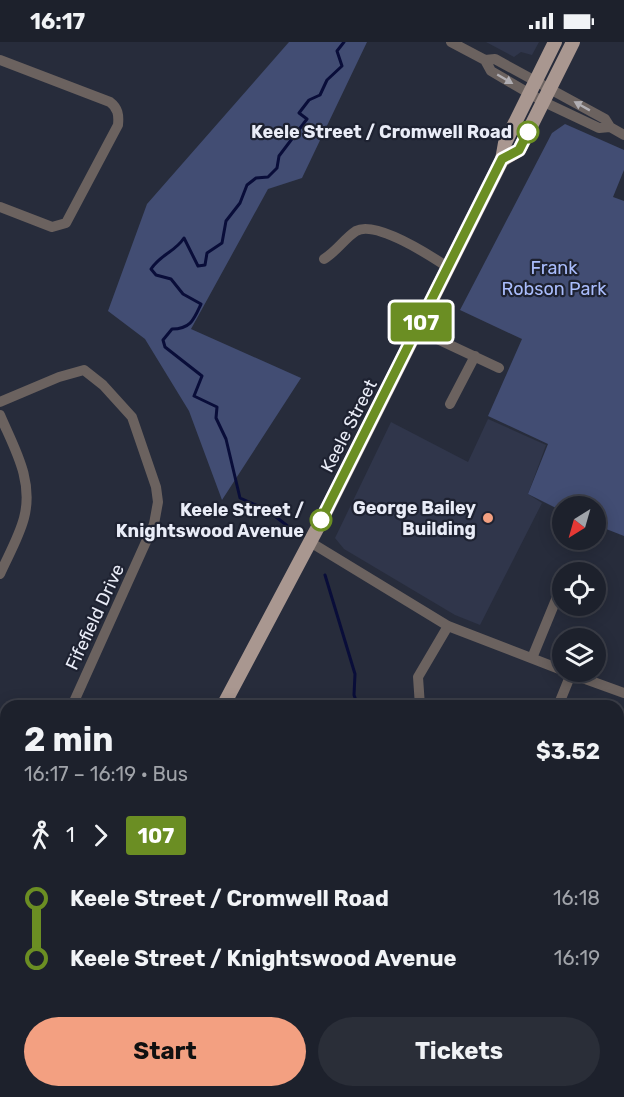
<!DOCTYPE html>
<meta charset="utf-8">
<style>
body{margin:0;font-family:Rubik,sans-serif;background:#2a2e38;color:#f1f3f6;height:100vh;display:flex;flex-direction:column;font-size:22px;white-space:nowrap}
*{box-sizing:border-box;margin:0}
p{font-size:20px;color:#a0a3a9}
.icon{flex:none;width:33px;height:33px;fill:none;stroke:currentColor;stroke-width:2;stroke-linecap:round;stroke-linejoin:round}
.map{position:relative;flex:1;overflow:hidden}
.panel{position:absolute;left:0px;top:658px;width:624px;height:398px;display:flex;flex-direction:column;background:#1d212c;border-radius:18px 18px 0 0;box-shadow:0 3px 15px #0003,0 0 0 2px #3b3e48}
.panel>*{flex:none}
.badge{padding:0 12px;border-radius:4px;font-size:21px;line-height:39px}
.needle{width:39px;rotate:217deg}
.buttons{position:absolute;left:552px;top:454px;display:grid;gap:12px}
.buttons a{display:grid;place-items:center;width:54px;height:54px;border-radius:50%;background:#1d212c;box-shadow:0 3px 15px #0003,0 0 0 2px #3b3e48;font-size:30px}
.map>.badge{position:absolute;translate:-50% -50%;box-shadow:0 0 0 3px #fff}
.legs{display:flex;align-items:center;gap:9px;height:66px;padding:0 24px;font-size:20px}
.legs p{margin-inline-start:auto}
.overview{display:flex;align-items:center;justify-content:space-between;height:102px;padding:0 24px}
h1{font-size:33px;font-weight:700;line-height:45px}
.cta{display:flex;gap:12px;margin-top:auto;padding:12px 24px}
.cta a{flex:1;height:69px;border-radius:36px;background:#f3a081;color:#111;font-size:24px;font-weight:700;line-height:69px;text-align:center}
.cta a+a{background:#2a2e38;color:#f1f3f6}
ul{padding:0 24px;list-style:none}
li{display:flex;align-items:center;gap:21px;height:60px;font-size:22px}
li i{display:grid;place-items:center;width:9px;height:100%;margin:0 8px;background:currentColor}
li i::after{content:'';width:15px;height:15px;margin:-8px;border:4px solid;border-radius:50%;background:#1d212c}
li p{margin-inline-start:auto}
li:first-child i{background:linear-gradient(#0000 50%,currentColor 0)}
li:last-child i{background:linear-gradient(currentColor 50%,#0000 0)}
.status{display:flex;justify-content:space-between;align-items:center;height:42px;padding:0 30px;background:#1d212c;direction:ltr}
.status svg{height:16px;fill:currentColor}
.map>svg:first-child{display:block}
</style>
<div class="status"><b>16:17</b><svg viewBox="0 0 49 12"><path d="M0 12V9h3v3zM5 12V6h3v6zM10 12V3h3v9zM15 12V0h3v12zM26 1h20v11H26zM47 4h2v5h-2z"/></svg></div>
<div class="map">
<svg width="624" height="1055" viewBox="0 0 624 1055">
<rect width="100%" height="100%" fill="#272c3b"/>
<!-- built -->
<path fill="#30364b" d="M486 0H539L532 13 521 10 514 15Z
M488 377 546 403 528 452 542 461 480 583 455 573 344 507 335 496 391 380 468 420Z"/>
<!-- green -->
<path fill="#424d73" d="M289 0H367L302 136 268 147 191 287 301 336 222 458 189 369 145 297 108 269 147 162Z
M565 82 624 108V128L613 155 624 159V494L596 483V465H562V469L528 452 548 402 488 374 522 297 460 268 552 91Z"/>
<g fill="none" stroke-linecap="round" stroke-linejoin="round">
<!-- stream -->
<path stroke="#090d39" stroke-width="3" d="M294 489 267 468 240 456 226 397 216 376 217 365 194 354 202 334 165 305 163 298 172 287C191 287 194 277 201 262L183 252 171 237 156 233 151 227C162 211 174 211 184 196L198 224 205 223 207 211 222 201 226 179 240 161 247 143 256 136 268 135 277 126 279 114 307 77 299 71 309 58 320 53 327 38 342 24 337 9 344 0
M325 533 355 632 354 653 358 664"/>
<!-- minor -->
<path stroke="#6b625f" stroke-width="10" d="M451 0 485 18 491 29 544 60 599 86 610 85 624 93
M0 18 110 60C118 66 119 73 118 83L66 181 52 185 0 165
M485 18 495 17 605 77 610 85
M324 217C337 209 345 196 356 189 376 178 431 214 449 226
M418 288 499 326
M0 360 59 335 84 328 103 343 132 375 156 445 158 460 154 482 72 664
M450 362 475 314
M0 373C14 406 34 438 24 476 19 495 8 514 0 532
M310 500 448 584 562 628
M532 616 562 543
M566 630 624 651
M420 664 418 635 448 584
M558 664 571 632
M0 741 6 743
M618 865 624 867
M0 1001 6 1002
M618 1003 624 1005
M127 1050 139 1055
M363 1050 376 1055
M224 1055 227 1050"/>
<!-- major -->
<path stroke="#a99790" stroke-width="14" d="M502 118 519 108 573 0
M223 664 319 483 502 118 505 101 555 0
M18 1055 20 1050"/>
</g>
<!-- one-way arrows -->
<defs><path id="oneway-solid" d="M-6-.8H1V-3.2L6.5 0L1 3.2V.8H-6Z" transform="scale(1.5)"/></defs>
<g fill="#b0aeb3">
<use href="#oneway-solid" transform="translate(505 37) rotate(30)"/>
<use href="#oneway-solid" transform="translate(582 64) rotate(-151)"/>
</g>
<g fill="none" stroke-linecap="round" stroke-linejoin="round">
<defs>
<path id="line-1" d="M321 478 502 117 519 108 528 90"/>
</defs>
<!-- line-1 casing -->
<use href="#line-1" stroke="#fff" stroke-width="14"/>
<!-- line-1 -->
<use href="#line-1" stroke="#6b8e23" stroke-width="9"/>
</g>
<!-- markers -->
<g fill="#fff" stroke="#6b8e23" stroke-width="3">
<circle cx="528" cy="90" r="10"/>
<circle cx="321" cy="478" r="10"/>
</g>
<circle fill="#f3a081" stroke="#1e2231" stroke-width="2" cx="488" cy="476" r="6"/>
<g text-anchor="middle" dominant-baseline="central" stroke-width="4.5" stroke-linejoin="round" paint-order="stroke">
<!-- stop labels -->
<g font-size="18" font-weight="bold" fill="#e9ecf7" stroke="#1e2231" text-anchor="end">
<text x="512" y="90">Keele Street / Cromwell Road</text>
<text x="304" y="468">Keele Street /<tspan x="304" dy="21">Knightswood Avenue</tspan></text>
</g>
<!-- park labels -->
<g font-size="18" fill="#aabdfc" stroke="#1e2231">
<text x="554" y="226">Frank<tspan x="554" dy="21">Robson Park</tspan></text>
</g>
<!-- street labels -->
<g font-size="18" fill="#e9ecf7" stroke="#1e2231">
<text transform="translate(349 384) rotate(-63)">Keele Street</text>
<text transform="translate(95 575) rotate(-65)">Fifefield Drive</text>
</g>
<!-- poi labels -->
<g font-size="18" font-weight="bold" fill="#e9ecf7" stroke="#1e2231" text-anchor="end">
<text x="476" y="466">George Bailey<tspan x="476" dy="21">Building</tspan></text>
</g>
</g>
</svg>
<div class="buttons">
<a><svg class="needle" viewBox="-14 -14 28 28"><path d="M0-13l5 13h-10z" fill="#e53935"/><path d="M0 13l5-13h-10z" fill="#a0a3a9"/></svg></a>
<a><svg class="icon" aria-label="locate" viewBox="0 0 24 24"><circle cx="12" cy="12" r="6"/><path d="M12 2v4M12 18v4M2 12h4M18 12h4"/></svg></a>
<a><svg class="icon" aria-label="layers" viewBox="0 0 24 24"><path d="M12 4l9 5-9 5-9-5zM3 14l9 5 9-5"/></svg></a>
</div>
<b class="badge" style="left:421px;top:280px;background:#6b8e23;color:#fff">107</b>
<section class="panel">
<div class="overview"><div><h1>2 min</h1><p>16:17 – 16:19 · Bus</p></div><b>$3.52</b></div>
<div class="legs"><svg class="icon" aria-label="walk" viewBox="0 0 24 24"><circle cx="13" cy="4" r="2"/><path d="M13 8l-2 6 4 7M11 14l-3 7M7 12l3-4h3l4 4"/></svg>1<svg class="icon" aria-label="forward" viewBox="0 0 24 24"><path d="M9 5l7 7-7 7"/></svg><b class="badge" style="background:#6b8e23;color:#fff">107</b></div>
<ul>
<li><i style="color:#6b8e23"></i><b>Keele Street / Cromwell Road</b><p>16:18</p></li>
<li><i style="color:#6b8e23"></i><b>Keele Street / Knightswood Avenue</b><p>16:19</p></li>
</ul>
<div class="cta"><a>Start</a><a>Tickets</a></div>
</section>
</div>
